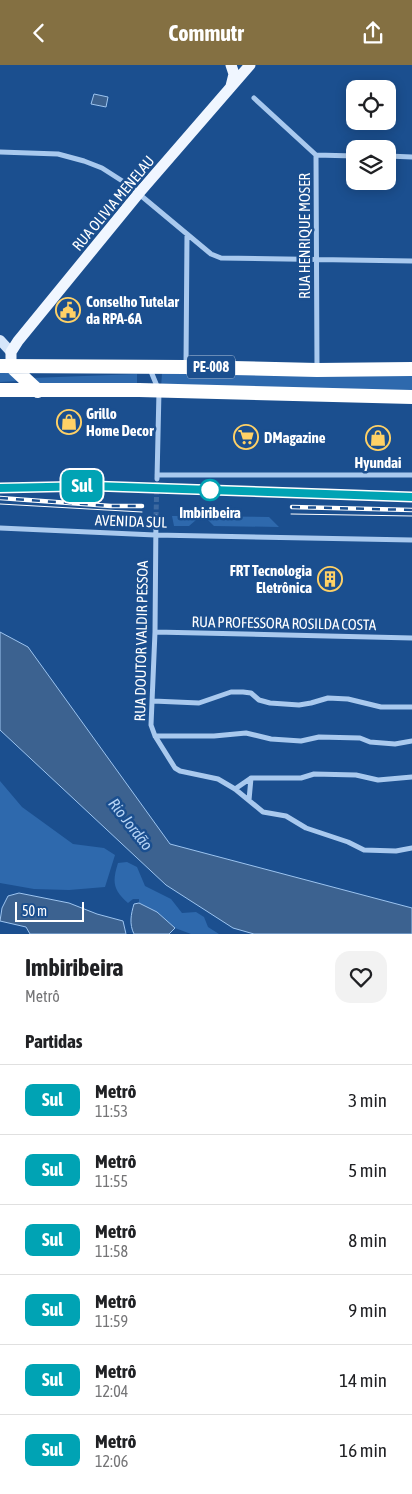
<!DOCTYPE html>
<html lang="pt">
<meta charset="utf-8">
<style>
body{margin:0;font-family:"Asap Condensed",sans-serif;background:#f2f2f2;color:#202124;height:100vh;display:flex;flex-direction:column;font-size:19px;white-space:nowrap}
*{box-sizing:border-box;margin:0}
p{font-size:16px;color:#757577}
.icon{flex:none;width:28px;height:28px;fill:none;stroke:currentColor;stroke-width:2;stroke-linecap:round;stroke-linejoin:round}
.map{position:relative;height:869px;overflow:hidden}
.panel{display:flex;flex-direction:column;background:#fff;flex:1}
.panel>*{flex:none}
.badge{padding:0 10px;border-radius:8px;font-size:18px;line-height:32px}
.tools{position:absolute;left:346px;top:15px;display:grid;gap:10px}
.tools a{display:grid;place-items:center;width:50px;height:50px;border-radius:10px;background:#fff;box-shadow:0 2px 12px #0003;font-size:25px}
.scale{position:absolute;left:15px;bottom:12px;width:69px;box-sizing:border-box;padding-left:5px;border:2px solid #fff;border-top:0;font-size:14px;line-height:18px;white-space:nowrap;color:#fff;-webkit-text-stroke:4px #1b4f8f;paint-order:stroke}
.map>.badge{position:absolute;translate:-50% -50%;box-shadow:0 0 0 2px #fff}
h2{padding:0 25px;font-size:19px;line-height:45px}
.round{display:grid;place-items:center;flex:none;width:52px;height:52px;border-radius:15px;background:#f2f2f2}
.head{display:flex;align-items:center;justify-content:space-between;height:85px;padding:0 25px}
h1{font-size:24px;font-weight:700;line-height:38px}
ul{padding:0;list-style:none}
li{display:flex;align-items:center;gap:15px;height:70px;padding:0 25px;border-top:1px solid #e0e0e0}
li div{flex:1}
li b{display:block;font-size:19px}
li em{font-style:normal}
li .badge{min-width:55px;font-weight:700;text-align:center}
header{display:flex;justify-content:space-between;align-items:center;height:65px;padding:0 25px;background:#847042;color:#fff;font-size:22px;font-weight:700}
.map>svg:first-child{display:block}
</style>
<header><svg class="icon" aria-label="back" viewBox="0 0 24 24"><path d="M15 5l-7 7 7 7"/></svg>Commutr<svg class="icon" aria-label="share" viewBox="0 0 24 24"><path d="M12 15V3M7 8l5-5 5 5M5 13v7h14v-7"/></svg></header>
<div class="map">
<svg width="412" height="869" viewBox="0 0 412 869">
<rect width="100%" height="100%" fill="#1b4f8f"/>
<!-- green -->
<path fill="#2e69ad" d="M0 305H13L19 316 0 317Z
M162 308 412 309V327L161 323Z
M137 309V321L40 322 32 313Z
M172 451 269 452 279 462 214 461 208 455H196L189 461H174Z
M0 716 22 742 73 779 104 783 115 790 105 822 69 825 34 824 0 818Z
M127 797 137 802 145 821 171 834 182 848 196 847 204 852 208 862 219 869H191L175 863 157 847 139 838V834H133L128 838C113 825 112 817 118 798Z"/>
<!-- water -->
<path fill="#3c6290" stroke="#9cc4f0" d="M94 29 108 32 106 42 91 39Z
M0 567 28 582 170 779 412 843V869H254L233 863 166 820 0 665Z
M19 828 69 838 97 849 123 856 126 869H30L26 862 0 856 2 843 8 831Z
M139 838 157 847 175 863 169 869H134C129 859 131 849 134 839Z"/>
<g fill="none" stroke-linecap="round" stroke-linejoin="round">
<!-- street-tunnel -->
<path stroke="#3d69a0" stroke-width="5" stroke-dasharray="5 2.5" stroke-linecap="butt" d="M156 452 157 414"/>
<!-- street -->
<path stroke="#a9c9ee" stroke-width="5" d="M254 33 316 90 317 303
M0 87 58 89 84 96 102 103 127 119 211 189 221 193 412 196
M316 90 355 91
M388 91 412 92
M186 301 187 169
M150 304 159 326 157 414
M157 410H412
M156 452 155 567 151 660 155 671 175 703 180 706 218 714 235 724 263 747 286 751 306 763 348 777 364 785 396 786 412 783
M0 463 155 470 412 475
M155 567 412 573
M153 636 199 638 231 627H243L251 628 259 635 270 638 299 640 311 638 328 633 348 634 381 642H412
M155 671H214L246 668 271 674 301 676 319 672 360 673 370 677 395 679 412 676
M235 724 251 713H301L314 709 356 710 378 715 412 712
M249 735 251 713"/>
<!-- secondary -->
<path stroke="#d6e6fa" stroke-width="10" d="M0 275 11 287"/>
<!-- primary -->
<path stroke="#f0f6ff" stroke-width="11" d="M231 21 234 9 231 0
M11 301V287L18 276 139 128 250 0"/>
<!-- highway -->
<path stroke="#fff" stroke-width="14" d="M0 301 186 302 317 305 412 304
M11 301 38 326
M0 325H139L412 332"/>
<!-- tram -->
<path stroke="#fff" stroke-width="1" d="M0 439 142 447
M291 449 412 451"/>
<defs>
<path id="rail" d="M0 423 94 421 143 423
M291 428 412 432
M0 433 111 441H142
M292 442 412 445"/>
</defs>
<!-- rail casing -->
<use href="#rail" stroke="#fff" stroke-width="4.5"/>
<!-- rail -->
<use href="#rail" stroke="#1b4f8f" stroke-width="2.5" stroke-dasharray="8" stroke-linecap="butt"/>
</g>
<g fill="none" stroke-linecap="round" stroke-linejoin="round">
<defs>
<path id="line" d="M0 423 94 421 412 432"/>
</defs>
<!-- line casing -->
<use href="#line" stroke="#fff" stroke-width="11"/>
<!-- line -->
<use href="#line" stroke="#00a3b4" stroke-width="8"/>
</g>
<!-- icons -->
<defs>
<symbol id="civic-ring" viewBox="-11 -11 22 22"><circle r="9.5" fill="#1b4f8f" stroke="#ffd166" stroke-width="1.5"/><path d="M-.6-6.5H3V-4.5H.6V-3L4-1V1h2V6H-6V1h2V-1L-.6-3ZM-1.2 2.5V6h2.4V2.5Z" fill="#ffd166"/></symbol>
<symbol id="shop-ring" viewBox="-11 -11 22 22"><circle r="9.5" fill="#1b4f8f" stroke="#ffd166" stroke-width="1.5"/><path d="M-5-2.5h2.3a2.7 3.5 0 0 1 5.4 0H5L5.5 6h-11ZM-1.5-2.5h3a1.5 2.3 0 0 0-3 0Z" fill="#ffd166"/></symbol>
<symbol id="supermarket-ring" viewBox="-11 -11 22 22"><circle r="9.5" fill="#1b4f8f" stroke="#ffd166" stroke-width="1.5"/><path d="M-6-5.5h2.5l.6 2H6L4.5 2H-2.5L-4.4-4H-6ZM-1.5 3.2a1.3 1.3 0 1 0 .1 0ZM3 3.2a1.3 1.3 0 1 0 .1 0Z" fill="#ffd166"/></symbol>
<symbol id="building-ring" viewBox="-11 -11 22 22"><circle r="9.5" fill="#1b4f8f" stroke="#ffd166" stroke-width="1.5"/><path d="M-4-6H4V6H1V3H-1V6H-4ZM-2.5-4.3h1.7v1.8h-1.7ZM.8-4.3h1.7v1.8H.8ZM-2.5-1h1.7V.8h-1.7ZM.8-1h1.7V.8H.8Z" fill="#ffd166"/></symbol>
</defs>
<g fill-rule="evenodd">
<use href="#civic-ring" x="54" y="231" width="28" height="28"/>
<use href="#shop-ring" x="55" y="343" width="28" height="28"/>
<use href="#supermarket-ring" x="232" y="358" width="28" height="28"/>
<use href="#shop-ring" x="364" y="359" width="28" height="28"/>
<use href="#building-ring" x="316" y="500" width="28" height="28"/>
</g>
<!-- markers -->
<circle fill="#fff" stroke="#00a3b4" stroke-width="2.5" cx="210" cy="425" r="10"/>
<g text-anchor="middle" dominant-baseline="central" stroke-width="5" stroke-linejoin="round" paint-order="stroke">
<!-- shield labels -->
<rect fill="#1b4f8f" stroke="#bbcadd" stroke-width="1" x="187" y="290.5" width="48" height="23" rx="4"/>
<g font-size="14" font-weight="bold" fill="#fff">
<text x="211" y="302">PE-008</text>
</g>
<!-- street labels -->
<g font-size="15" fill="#fff" stroke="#1b4f8f">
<text transform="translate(113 138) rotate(-50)">RUA OLIVIA MENELAU</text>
<text transform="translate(304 171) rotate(-90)">RUA HENRIQUE MOSER</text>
<text transform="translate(131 456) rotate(2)">AVENIDA SUL</text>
<text transform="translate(284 558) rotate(1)">RUA PROFESSORA ROSILDA COSTA</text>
<text transform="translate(141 576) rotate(-89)">RUA DOUTOR VALDIR PESSOA</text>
</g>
<!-- poi labels -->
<g font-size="15" font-weight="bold" fill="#fff" stroke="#1b4f8f" text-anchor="start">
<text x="86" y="236">Conselho Tutelar<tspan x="86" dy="17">da RPA-6A</tspan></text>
<text x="86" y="348">Grillo<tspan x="86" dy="17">Home Decor</tspan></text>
<text x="264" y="372">DMagazine</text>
<text x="378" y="397" text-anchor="middle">Hyundai</text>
<text x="312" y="505" text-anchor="end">FRT Tecnologia<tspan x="312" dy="17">Eletrônica</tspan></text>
</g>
<!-- stop labels -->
<g font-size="15" font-weight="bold" fill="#fff" stroke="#1b4f8f">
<text x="210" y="447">Imbiribeira</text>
</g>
<!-- water labels -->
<g font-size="16" font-style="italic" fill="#b5d3f5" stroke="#1b4f8f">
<text transform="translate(131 759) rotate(52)">Rio Jordão</text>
</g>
</g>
</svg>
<div class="tools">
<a><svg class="icon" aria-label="locate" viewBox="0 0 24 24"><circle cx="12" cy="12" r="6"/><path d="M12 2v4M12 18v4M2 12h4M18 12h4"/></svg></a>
<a><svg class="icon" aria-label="layers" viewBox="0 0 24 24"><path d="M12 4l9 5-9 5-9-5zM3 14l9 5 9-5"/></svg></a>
</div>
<div class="scale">50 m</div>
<b class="badge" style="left:82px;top:421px;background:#00a3b4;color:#fff">Sul</b>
</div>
<section class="panel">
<div class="head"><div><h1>Imbiribeira</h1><p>Metrô</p></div><a class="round"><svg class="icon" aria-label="heart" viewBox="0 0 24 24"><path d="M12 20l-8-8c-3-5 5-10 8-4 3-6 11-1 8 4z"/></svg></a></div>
<h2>Partidas</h2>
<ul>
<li><span class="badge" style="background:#00a3b4;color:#fff">Sul</span><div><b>Metrô</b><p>11:53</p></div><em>3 min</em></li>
<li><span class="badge" style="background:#00a3b4;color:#fff">Sul</span><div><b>Metrô</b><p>11:55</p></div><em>5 min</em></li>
<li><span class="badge" style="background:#00a3b4;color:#fff">Sul</span><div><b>Metrô</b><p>11:58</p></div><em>8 min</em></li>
<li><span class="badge" style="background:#00a3b4;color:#fff">Sul</span><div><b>Metrô</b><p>11:59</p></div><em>9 min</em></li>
<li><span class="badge" style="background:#00a3b4;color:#fff">Sul</span><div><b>Metrô</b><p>12:04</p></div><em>14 min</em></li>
<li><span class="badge" style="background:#00a3b4;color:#fff">Sul</span><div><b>Metrô</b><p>12:06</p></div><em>16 min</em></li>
</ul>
</section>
